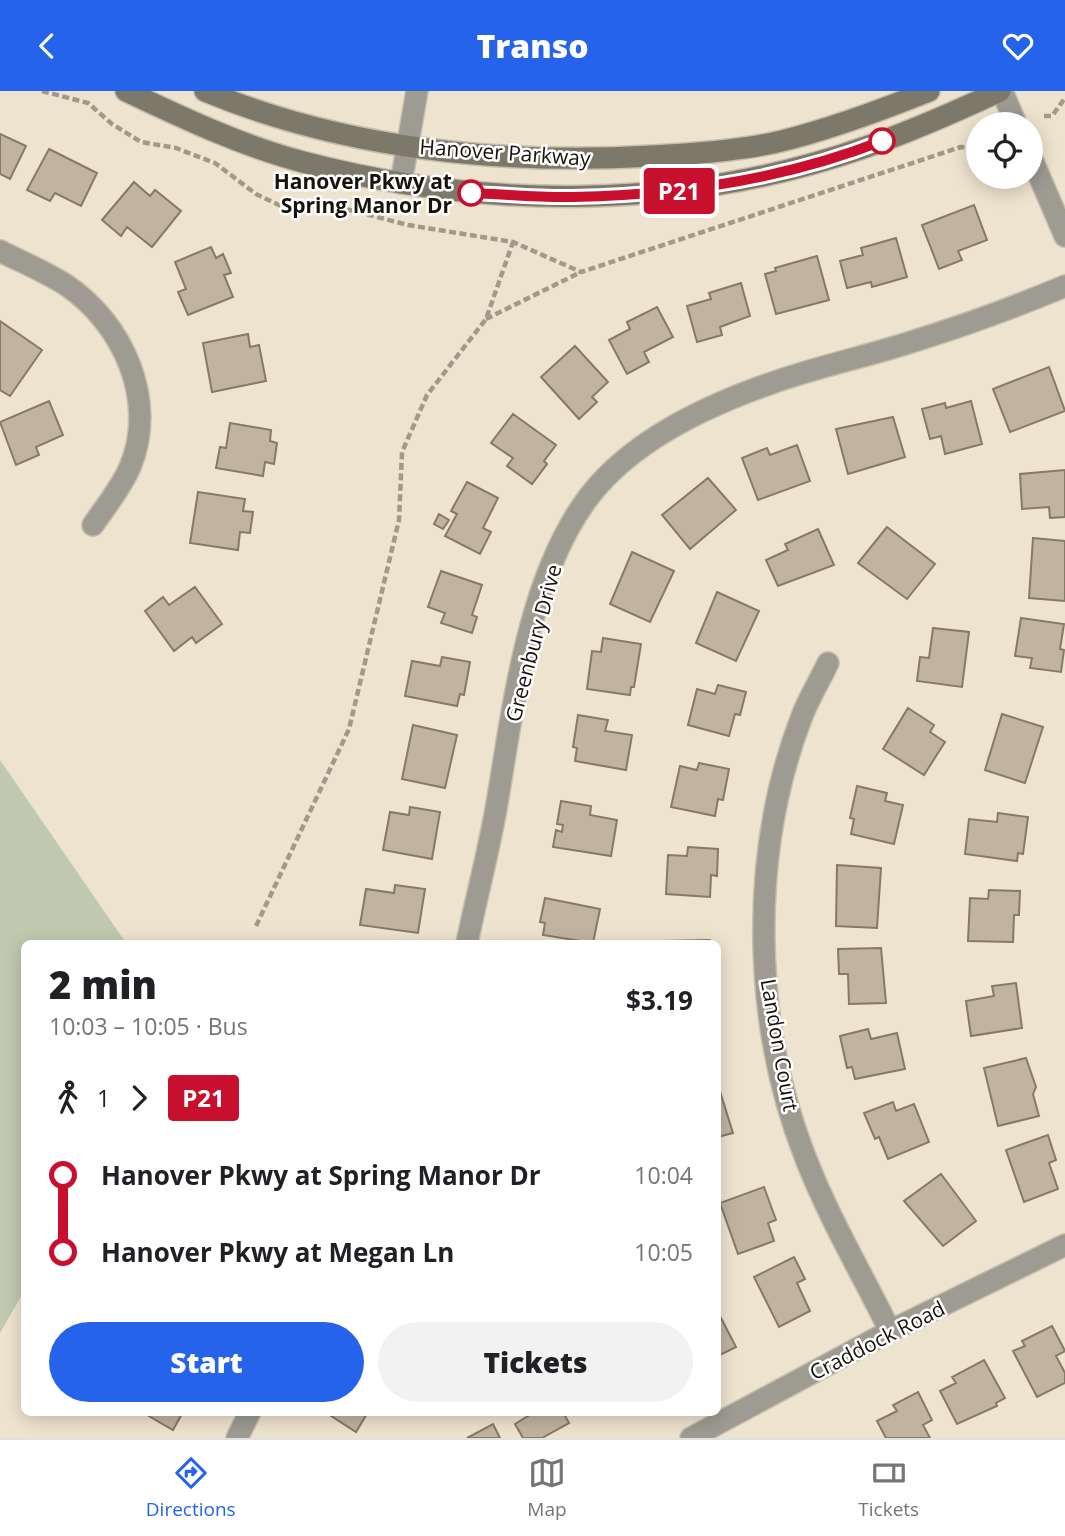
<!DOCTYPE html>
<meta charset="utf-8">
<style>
body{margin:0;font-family:"Open Sans",sans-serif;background:#f2f2f2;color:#202124;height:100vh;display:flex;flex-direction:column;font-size:26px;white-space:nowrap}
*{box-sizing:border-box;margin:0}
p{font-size:23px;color:#757577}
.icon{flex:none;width:38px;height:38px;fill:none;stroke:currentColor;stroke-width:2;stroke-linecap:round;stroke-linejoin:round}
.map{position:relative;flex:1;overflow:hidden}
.sheet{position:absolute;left:21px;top:849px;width:700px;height:476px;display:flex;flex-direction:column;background:#fff;border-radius:10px;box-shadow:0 4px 18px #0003}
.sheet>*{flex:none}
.badge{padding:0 14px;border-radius:5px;font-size:24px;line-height:46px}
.fabs{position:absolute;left:966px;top:21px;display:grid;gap:14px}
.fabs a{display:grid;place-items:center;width:77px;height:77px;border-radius:50%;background:#fff;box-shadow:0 4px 18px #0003;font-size:35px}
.map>.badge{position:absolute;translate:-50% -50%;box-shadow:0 0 0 4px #fff}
.legs{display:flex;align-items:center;gap:10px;height:77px;padding:0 28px;font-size:23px}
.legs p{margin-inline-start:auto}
.head{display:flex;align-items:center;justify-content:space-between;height:119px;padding:0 28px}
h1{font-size:38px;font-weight:800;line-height:52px}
.primary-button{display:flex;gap:14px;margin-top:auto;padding:14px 28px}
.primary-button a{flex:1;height:80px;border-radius:42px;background:#2563eb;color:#fff;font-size:28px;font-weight:800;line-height:80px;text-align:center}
.primary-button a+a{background:#f2f2f2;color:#202124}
ul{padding:0 28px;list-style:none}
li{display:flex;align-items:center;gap:24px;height:77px;font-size:26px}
li i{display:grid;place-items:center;width:10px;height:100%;margin:0 9px;background:currentColor}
li i::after{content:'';width:18px;height:18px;margin:-9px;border:5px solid;border-radius:50%;background:#fff}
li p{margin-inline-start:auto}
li:first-child i{background:linear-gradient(#0000 50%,currentColor 0)}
li:last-child i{background:linear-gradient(currentColor 50%,#0000 0)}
header{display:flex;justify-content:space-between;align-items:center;height:91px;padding:0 28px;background:#2563eb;color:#fff;font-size:32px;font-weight:800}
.tabs{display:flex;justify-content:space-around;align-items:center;height:98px;border-top:2px solid #e0e0e0;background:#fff;font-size:19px;color:#757577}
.tabs a{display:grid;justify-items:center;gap:4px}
.tabs .current{color:#2563eb}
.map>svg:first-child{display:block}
</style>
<header><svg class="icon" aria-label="back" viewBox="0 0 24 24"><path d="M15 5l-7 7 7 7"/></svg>Transo<svg class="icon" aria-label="heart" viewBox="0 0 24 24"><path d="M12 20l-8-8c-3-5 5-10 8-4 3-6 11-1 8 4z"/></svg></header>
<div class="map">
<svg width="1065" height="1347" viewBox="0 0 1065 1347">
<rect width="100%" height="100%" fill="#eee3ce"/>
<!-- green -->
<path fill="#c0c9b0" d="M0 669 126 852H24V1200L0 1242Z"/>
<!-- building -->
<path fill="#c1b3a0" stroke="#867967" stroke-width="2" d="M0 43 26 55 10 88 0 83Z
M49 58 97 82 81 115 55 102 50 110 27 99Z
M134 91 150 105 155 99 181 120 152 156 127 136 121 145 102 129Z
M974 114 987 149 958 160 962 169 939 178 922 134Z
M896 147 907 186 872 196 871 191 847 197 840 170 863 164 861 157Z
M211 156 216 167 223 163 231 182 224 184 233 206 188 224 178 201 186 198 175 171Z
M817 165 829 209 776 223 765 183 776 180 775 177Z
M741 192 750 225 720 236 722 244 697 251 687 215 711 208 709 202Z
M657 216 673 246 644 261 649 271 627 283 609 249 630 238 627 231Z
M0 230 42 259 10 305 0 299Z
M248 243 250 256 259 254 266 290 212 301 203 252Z
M575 255 608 291 592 306 597 311 579 328 541 286Z
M1049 276 1065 320 1010 341 993 298Z
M49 310 63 344 36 356 39 364 16 374 0 331Z
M971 310 982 353 945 363 941 345 930 348 922 318 945 312 946 317Z
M513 323 556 354 544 370 547 373 532 393 507 375 513 367 491 352Z
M893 326 905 366 848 383 836 338Z
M230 332 271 339 270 350 277 352 274 373 265 371 263 385 216 377 220 356 226 357Z
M797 354 810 390 758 409 742 367 767 357 770 364Z
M1065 379V426L1050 427 1049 416 1022 418 1020 383Z
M708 387 736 419 690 458 662 424Z
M467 391 498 407 483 437 491 441 480 463 445 445 457 423 451 420Z
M198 401 245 408 243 420 253 421 250 442 240 441 238 459 190 452Z
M439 423 449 429 443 438 434 433Z
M887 436 935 473 907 508 858 472Z
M818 438 834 474 778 495 766 469 788 459 785 453Z
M1033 447 1065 450V510L1029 507Z
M632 461 674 480 650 531 610 513Z
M441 480 482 494 472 524 477 526 472 542 441 532 445 522 428 516Z
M195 496 222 533 196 552 192 546 174 560 145 520 163 506 169 514Z
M717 501 759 520 736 570 696 552Z
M1021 527 1064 533 1060 558 1064 559 1061 581 1030 577 1032 567 1015 565Z
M933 537 969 541 962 596 917 590 920 566 929 567Z
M603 547 641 553 634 596H631L630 604 587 598 592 560 601 561Z
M442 566 470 571 464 604 460 603 457 615 405 605 412 570 440 575Z
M718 594 746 601 740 624 735 623 729 645 688 634 697 598 715 603Z
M908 617 934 634 930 641 945 651 924 684 883 658Z
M1002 623 1043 636 1025 692 985 679Z
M578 624 608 629 605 640 632 644 626 679 575 670 577 657 573 656Z
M413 634 457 644 445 697 402 688Z
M699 672 729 678 723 709 718 708 715 725 671 716 680 675 697 679Z
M857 695 887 702 885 710 903 714 894 753 851 743 854 728 850 727Z
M561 710 591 715 590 724 617 729 611 765 553 756 556 739 562 741 563 734 557 733Z
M410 716 440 721 432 768 383 759 390 721 409 724Z
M998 722 1028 726 1023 763 1018 762 1017 770 965 763 969 728 997 731Z
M688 756 718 758 717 785 711 784 710 806 666 803 668 764 687 765Z
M837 774 881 777 877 837 836 835Z
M395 794 425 798 418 842 360 834 366 798 394 802Z
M989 799 1020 800 1019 824H1014L1013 851 968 850 970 807 988 808Z
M545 807 600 818 593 852 543 844 545 832 540 831Z
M710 849V852H661V850Z
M881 857 886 912 849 913 848 883H839L838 858Z
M1016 892 1022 937 971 945 966 910 994 905 992 895Z
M868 938 871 948 897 942 905 978 855 988 852 976 847 977 840 945Z
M1026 967 1036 996 1033 1003 1039 1025 998 1035 984 977Z
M718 994 733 1042 718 1046Z
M893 1011 896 1020 914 1013 929 1051 888 1068 879 1046 875 1048 864 1022Z
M1048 1044 1056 1069 1049 1072 1058 1098 1024 1111 1006 1059Z
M941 1083 976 1130 943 1155 904 1110Z
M764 1096 776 1129 768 1132 774 1150 738 1163 720 1112Z
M794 1166 805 1188 797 1192 810 1220 779 1236 754 1186Z
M720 1225 736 1256 718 1265V1226Z
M1052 1235 1065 1260 1056 1265 1065 1282V1292L1037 1306 1013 1260 1025 1255 1022 1250Z
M984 1269 1005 1307 996 1312 997 1315 957 1333 940 1300 956 1292 952 1286Z
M918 1301 932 1329 923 1334 930 1347H886L877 1330 897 1320 893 1314Z
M142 1321H183L173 1339Z
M325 1321H368L356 1341Z
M525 1321H563L569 1332 542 1347H523L515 1333 528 1325Z
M493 1333 500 1347H467Z"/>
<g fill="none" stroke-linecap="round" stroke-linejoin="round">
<defs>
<path id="street" d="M1002 0 1016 33
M1031 66 1065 145
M401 92 417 0
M0 160C22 171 46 181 66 194 123 232 158 310 130 376 121 397 106 415 93 434
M828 572C820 589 809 607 802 625 749 762 752 932 806 1068 829 1127 862 1183 890 1240
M467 852C476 808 488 763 496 718 513 620 526 494 585 411 627 352 703 316 769 293 816 276 865 266 911 251 963 235 1015 216 1065 195
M237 1347 250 1321
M691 1347 890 1240 1065 1154"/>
<path id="secondary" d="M126 0C183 27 242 55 303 71 486 119 684 119 863 57 910 41 955 21 1000 0
M205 0C344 58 503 74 652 65 693 63 734 60 773 52 826 40 879 20 929 0"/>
</defs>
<!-- street casing -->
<use href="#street" stroke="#c7beab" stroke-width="24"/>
<!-- secondary casing -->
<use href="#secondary" stroke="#c7beab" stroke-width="24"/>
<!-- path -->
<path stroke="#a19989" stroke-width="4.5" stroke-dasharray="7 3.5" stroke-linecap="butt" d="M42 0 88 12 112 33 141 51 176 57 215 72 256 103 283 116 342 117 408 134 513 151 581 181 961 56 978 57
M1044 25H1052L1065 7
M486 228 581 181
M256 835 349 638 399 429 402 361 427 304 486 228 513 151"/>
<!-- street -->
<use href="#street" stroke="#9d9b92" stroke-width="21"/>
<!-- secondary -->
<use href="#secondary" stroke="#7c786a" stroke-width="21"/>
</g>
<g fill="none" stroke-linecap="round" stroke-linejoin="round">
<defs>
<path id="line-1" d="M471 102C505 103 539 107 573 106 676 104 785 88 882 50"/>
</defs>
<!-- line-1 casing -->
<use href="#line-1" stroke="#fff" stroke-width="16"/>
<!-- line-1 -->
<use href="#line-1" stroke="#c8102e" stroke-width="10"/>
</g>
<!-- markers -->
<g fill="#fff" stroke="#c8102e" stroke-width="3.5">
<circle cx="882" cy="50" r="12"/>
<circle cx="471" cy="102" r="12"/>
</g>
<g text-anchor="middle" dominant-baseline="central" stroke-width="5" stroke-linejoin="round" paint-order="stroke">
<!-- street labels -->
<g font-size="21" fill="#17130c" stroke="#fff">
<text transform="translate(505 61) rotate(4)">Hanover Parkway</text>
<text transform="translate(533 552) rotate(-75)">Greenbury Drive</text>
<text transform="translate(780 954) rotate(80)">Landon Court</text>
<text transform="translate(877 1249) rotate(-27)">Craddock Road</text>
</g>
<!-- stop labels -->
<g font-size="21" font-weight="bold" fill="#17130c" stroke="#fff" text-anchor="end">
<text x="452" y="90">Hanover Pkwy at<tspan x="452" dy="24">Spring Manor Dr</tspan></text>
</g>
</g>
</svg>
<div class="fabs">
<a><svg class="icon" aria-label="locate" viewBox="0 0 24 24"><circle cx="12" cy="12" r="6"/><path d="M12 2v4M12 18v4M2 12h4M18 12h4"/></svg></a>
</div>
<b class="badge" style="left:679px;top:100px;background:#c8102e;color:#fff">P21</b>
<section class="sheet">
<div class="head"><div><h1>2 min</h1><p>10:03 – 10:05 · Bus</p></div><b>$3.19</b></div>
<div class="legs"><svg class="icon" aria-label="walk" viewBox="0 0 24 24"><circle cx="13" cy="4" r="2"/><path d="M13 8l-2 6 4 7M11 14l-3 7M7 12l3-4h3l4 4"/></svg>1<svg class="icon" aria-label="forward" viewBox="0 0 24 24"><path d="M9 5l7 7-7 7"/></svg><b class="badge" style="background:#c8102e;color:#fff">P21</b></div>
<ul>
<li><i style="color:#c8102e"></i><b>Hanover Pkwy at Spring Manor Dr</b><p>10:04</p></li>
<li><i style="color:#c8102e"></i><b>Hanover Pkwy at Megan Ln</b><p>10:05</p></li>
</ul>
<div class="primary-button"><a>Start</a><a>Tickets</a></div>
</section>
</div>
<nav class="tabs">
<a class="current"><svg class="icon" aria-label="directions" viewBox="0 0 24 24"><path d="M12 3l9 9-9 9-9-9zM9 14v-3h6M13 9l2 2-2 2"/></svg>Directions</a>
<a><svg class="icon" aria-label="map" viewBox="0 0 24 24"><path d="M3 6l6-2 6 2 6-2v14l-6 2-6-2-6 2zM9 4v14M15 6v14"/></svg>Map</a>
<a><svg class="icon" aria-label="tickets" viewBox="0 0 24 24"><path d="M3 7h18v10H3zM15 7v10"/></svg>Tickets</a>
</nav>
